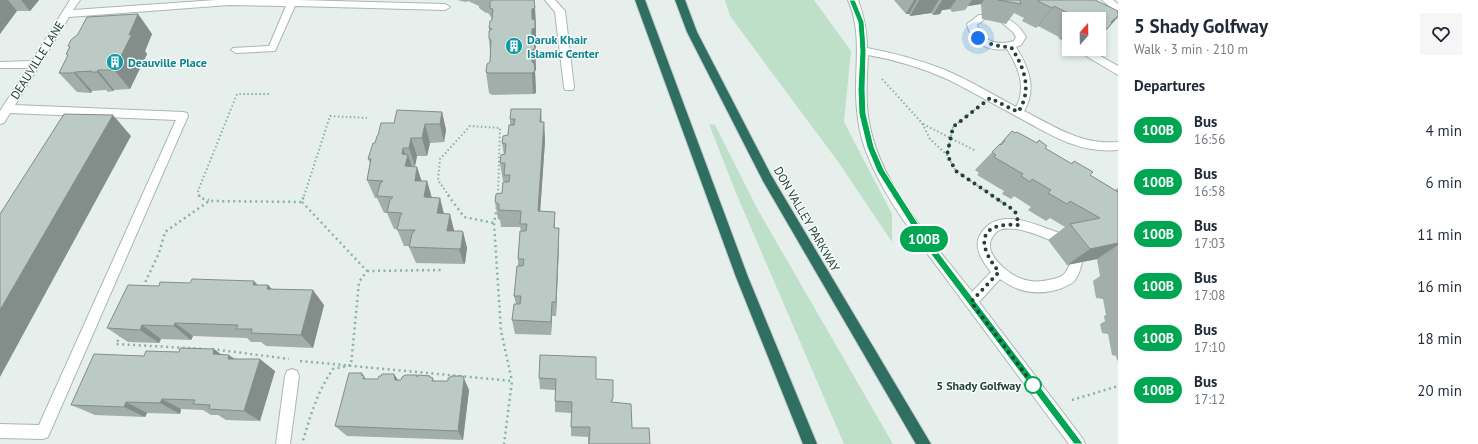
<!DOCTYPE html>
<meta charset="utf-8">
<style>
body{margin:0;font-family:"PT Sans",sans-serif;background:#f6f6f7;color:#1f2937;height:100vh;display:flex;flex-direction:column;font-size:15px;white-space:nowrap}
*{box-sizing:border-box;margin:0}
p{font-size:13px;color:#747a83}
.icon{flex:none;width:22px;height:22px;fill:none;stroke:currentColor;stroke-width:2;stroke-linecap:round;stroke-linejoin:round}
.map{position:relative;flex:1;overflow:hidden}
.sheet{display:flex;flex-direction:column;background:#fff;width:360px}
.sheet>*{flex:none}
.badge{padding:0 8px;border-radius:13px;font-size:14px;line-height:26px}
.needle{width:26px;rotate:20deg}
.buttons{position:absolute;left:1062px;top:12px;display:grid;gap:8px}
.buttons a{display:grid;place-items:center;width:44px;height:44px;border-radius:0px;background:#fff;box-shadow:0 2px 6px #0003;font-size:20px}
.you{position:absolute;width:20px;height:20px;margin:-10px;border:3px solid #fff;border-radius:50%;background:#1a73e8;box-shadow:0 0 0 6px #1a73e833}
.map>.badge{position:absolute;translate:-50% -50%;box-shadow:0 0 0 2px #fff}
h2{padding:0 16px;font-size:15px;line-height:36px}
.round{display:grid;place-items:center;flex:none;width:42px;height:42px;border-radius:0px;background:#f6f6f7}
.overview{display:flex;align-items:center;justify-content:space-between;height:68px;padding:0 16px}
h1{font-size:19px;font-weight:800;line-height:30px}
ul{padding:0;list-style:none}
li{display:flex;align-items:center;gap:12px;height:52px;padding:0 16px}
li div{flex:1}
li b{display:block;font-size:15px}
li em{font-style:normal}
li .badge{min-width:44px;font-weight:700;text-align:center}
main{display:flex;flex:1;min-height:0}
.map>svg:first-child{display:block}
</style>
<main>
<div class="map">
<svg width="1118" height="444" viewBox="0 0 1118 444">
<rect width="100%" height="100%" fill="#e6efeb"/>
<!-- green -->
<path fill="#bfe0c8" d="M725 0H814L851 51 844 122 892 214V242L839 163 730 16Z
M709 124 715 125 758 210 893 444H844L736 193Z"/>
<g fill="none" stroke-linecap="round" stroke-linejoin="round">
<defs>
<path id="minor" d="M70 0H80L73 10 216 0H298L445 4 450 7 445 10 295 6 275 51 236 53 231 50 233 48 269 46 286 6 229 5 69 17 15 105 183 112 187 113 188 116 48 437 43 439 0 438V424L39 425 176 120 10 113 4 123 0 124V111L28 68H0V62L32 61Z
M545 0H555L565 11 574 87 573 90H565L564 87 555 12Z
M848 0H858C864 16 867 31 867 48 894 53 920 60 945 70 969 80 992 94 1016 107 1027 88 1018 66 1007 49 989 52 971 43 967 24L979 15H985L987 17 977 25C981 42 999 46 1014 41L1016 37 1013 32 1001 22 1006 19C1015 21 1021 29 1026 37L1021 45 1016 47C1029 68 1037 89 1024 111 1056 127 1080 145 1118 142V150C1082 153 1058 139 1027 122 1001 108 975 93 949 80 923 68 896 60 868 55 867 78 865 100 869 122 881 188 933 241 972 292L991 272C983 262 973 248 980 235 997 204 1038 226 1062 234L1064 238 1062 242 1058 243C1041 237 1021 226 1002 229 998 230 995 233 993 236 981 253 1008 274 1022 279 1030 282 1040 282 1049 280 1054 279 1062 277 1065 273 1068 270 1070 263 1072 259L1076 258 1080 259 1082 263C1080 269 1079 275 1075 280 1072 284 1066 286 1062 288 1040 296 1019 293 1000 279L979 302 1083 439 1085 444H1069C1029 391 990 337 950 284 920 243 886 202 867 154 859 134 856 111 856 89 856 58 861 30 848 0Z
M1102 0H1113L1118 4V12L1115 11Z
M1080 49H1088L1118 66V75L1081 53 1079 51Z
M292 369 297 371 299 376 290 444H276L285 376 287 371Z"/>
<path id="highway" d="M635 0H645L748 277 817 444H803L736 277Z
M675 0H685L697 32 771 175 931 444H916L763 181 687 32Z"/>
</defs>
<!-- minor casing -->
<use href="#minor" stroke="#a8b8b2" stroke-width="2"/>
<!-- highway casing -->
<use href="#highway" stroke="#c2cac8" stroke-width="2"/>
<!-- path-far1 -->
<path stroke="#86b3a5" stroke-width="2" stroke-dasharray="1.5 2.5" stroke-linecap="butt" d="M882 79 922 123 930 139 947 155
M978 107 953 127 947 155 956 171 993 196
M923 124 976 151
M199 196 198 191 237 94H270
M304 196 330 116 367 118
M449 196 438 180 440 159 470 126 500 128 498 196"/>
<!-- path -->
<path stroke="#86b3a5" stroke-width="2.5" stroke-dasharray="2 3.5" stroke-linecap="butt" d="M199 195 200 198 209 200
M448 195 464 217 494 223
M991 195 1011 208
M302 202 367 271 359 282 351 365 333 369C317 392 310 417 302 444
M497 207 494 223 501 331 512 381
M367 271 443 270
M143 287 159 253 165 232 209 201 302 202 304 195
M121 335 116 344 205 349
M212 349 289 359
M300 361 512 381 504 444
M1072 400 1118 386"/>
<!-- minor -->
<use href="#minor" fill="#fff" fill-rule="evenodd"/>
<!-- highway -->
<use href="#highway" fill="#2f6f62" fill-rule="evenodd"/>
</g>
<!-- wall -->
<path fill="#a1aea9" d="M0 0H39L30 11H17Z
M457 0H534L535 8 536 30V50H535L536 70 535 71 536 93 533 94 492 95 489 93 486 72 490 62V52L489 39V28L492 20 491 17 488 13H486L479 8V6L468 1 466 2Z
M894 0H1095L1117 12 1118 17 1099 38V19H1069V41L1067 40 1065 42 1058 38 1059 37 1038 26 1036 28 1022 21 1024 18 1014 13 1006 24 982 19 981 4 968 6 965 10 952 12 950 9 942 10 940 14 933 15 931 13 910 16 909 14H906Z
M138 14 152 34 145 51 147 54 130 89 114 90 113 91 108 92 106 90 92 91 91 93 77 92 59 73 68 56 66 54 69 47 68 46Z
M541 109 542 122H544L545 141 540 211 555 212V228L559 244 556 316H552L551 335 515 334 512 320 516 304 514 296 518 266V259L521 231 520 227H501L500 220 498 219 495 202 502 193 504 182V181H503L500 163 504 155 502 143 508 135 510 125V119Z
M442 112 446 130 444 142 430 143 427 156H417L415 166H411L422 181H427L432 198H440L444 214 454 231 463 232 467 248 465 263 464 264 416 263 409 247 410 246H404L397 229H394L387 213H384L377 198H375L367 180 370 163 368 159 378 135 394 123Z
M1012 131 1036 143 1039 140 1045 148 1071 164 1074 161 1090 175 1115 190 1118 188V361L1117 360 1116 356 1112 355 1108 334 1102 333 1100 324 1105 321 1104 316 1106 315 1103 299 1096 298 1093 281 1100 276 1097 259 1067 265 1048 240 1065 227 1050 218 1046 221 1028 210 1031 207 1014 196 1011 199 1002 194 1004 191 977 175 979 173 975 170Z
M258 285H268L272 289 324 305 313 348 266 346 261 342H251L247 338 193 336 191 340 161 339 159 343 128 342 107 328 159 286Z
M221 354 275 371 260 421 226 420 218 415H211L203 410 181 409 180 414 147 413 145 417 95 415 71 405 144 356Z
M362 373 366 379H378L381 376 394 374 398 380H401L418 376 431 378 435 381H448L450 378 463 376 469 390 463 440 347 436 335 426Z
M539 378 596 379 613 398 612 403 632 428 650 444H588V437L571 436V413L555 412V390L540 389Z"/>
<!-- shaded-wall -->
<path fill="#838d89" d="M0 0H8L17 11 0 34Z
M21 0H39L30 11Z
M531 0 535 8 536 30V50H535L536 70 535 71 536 93 533 94 532 73Z
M914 0H917L909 14H906Z
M919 0H939L931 13 910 16Z
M942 0H956L950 9 942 10 940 14 933 15Z
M972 0H984L981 4 968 6Z
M1054 6 1038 26 1036 28 1052 8Z
M138 14 152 34 145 51 147 54 130 89 114 70Z
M1118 16V17L1107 29 1111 22Z
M98 70 114 90 113 91 97 72Z
M75 72 92 91 91 93 74 73Z
M442 112 446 130 444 142 440 124Z
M113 115 131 136 0 377V310Z
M544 122 545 141 539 228 538 211Z
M425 124 430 143 427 156 422 138Z
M411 138 417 156 415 166 409 148Z
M403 148 407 159 408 155 414 173 405 166 402 154Z
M417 167 423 185 415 181Z
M427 181 432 199 424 197Z
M440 198 444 215 437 213Z
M450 214 454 230 452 247 447 231Z
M559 228V244L556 316V302Z
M463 232 467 248 465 263 464 264 459 249Z
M1118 243V245L1097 259 1067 265 1090 249Z
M254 281 268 296 253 285Z
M268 285 281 300 267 289Z
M313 290 324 305 313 348 301 335Z
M552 302V316L551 335V322Z
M175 323 193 336 191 340 174 326Z
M142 325 161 339 159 343 140 330Z
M214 349 231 362 213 354Z
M229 355 245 367 228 359Z
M260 359 275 371 260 421 244 411Z
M394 374 402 386 395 380Z
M464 379 469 390 463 440 458 431Z
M162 399 181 409 180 414 160 403Z
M126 402 147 413 145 417 124 407Z"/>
<!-- building -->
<path fill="#bbcac4" stroke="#838d89" d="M492 0H534L535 8 532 9V19L535 20V28L532 29V40L534 41 535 49 532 50V62L534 63 535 71 532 73H489L486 72 487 64 490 62 491 40 489 39V31L492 29 489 28 490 21 492 20 493 9 490 8V2Z
M998 0H1020L1021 4Z
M1039 0H1095L1118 11 1117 12 1118 13V16L1111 22 1112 23 1107 29 1103 28 1102 29 1099 28V19H1075L1076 17 1054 6 1052 8 1038 1Z
M138 14 129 35 132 34 114 70H98L97 72H91L92 71 75 72 74 73H59L68 55 66 54 70 47 68 46 71 40 78 34 87 17Z
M511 109H541L540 122H544L538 211 555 212 554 228H559L556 302H552L551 322 512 320 514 304H520L521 296H514L517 266H523L524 259H518L520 231H526L527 224H520L521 211 499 210V204L495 202 496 194 502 193 503 182H509L510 175H504L505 163H500L501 155 505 154 506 144 502 143 503 136 508 135 509 125H514L515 119H510Z
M397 110 442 112 440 124H425L422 138H411L409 148H403L402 154 408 155 405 166 417 167 415 181H427L424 197 440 198 437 213 450 214 447 231H462L463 232 461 248 459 249 409 247 412 234 415 230H397L400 217 402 213 387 212 390 200 393 197 377 196 380 184 383 181 367 180 371 159H368L373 143H375L377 136 378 135 381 123H394Z
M64 114 113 115 0 310V214Z
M1012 131 1015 133 1017 132 1037 143 1039 140 1047 146 1045 148 1072 164 1074 161 1093 172 1090 175 1118 192V243L1090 249 1070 224 1100 218 1070 201 1067 204 1048 193 1051 190 1032 179 1030 182 1021 176 1023 174 994 157 996 155 992 152 1000 144 1001 145 1005 141 1004 140Z
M192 279 254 281 253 285H268L267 289 313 290 301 335 251 333 252 329H236L238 325 175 323 174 326 142 325 140 330 107 328 128 285 159 286 160 282 190 283Z
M180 348 214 349 213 354 229 355 228 359H260L244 411 209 409 210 405 193 404 195 400 162 399 160 403 126 402 124 407 71 405 94 354 144 356 146 351 179 352Z
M540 355 596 357V379L613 380V398L611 402 631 404 632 428H649L650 444H589L590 427H571L572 402 555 401 556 379 539 378Z
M349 373H362L361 375 364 376 363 379H378L379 376H381L382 374H394L395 380H401L402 377 405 375H417V377L418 375 430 376V377L433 378 432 381H448V378H450L451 376H463L464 379 458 431 335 426Z"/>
<!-- line -->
<path fill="#00a651" stroke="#fff" d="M849 0H855L864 22 865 35 866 51 865 90 866 114 874 147 884 170 926 236 1081 441 1083 444H1074L921 241 877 171 867 147 859 114 858 90 860 51 859 35 858 22Z"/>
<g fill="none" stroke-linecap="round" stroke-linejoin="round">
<!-- walk -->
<path stroke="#24423a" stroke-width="4" stroke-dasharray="0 7.2" d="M978 38C989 44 998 47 1011 47 1024 67 1033 90 1018 112L990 98 953 127 947 155 956 171 1015 211 1019 225C978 222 976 244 999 272L971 302 1036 388 1033 385"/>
</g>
<!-- icons -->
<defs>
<symbol id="building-disc" viewBox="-11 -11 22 22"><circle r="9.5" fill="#0f9aa8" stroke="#f7fbf9"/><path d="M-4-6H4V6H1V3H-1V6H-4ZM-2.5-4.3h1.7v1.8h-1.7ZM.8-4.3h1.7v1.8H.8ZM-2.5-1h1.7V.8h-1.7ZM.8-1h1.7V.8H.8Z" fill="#fff"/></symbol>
</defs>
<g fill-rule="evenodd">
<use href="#building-disc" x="504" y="36" width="20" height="20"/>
<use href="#building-disc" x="105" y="52" width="20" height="20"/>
</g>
<!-- markers -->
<circle fill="#fff" stroke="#00a651" stroke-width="2" cx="1033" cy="385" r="8"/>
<g text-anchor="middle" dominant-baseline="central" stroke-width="3" stroke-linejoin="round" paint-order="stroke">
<!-- culture labels -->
<g font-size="12" font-weight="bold" fill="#0d838f" stroke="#f7fbf9" text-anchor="start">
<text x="527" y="39">Daruk Khair<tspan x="527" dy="14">Islamic Center</tspan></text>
<text x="128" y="62">Deauville Place</text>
</g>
<!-- street labels -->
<g font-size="12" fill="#24423a" stroke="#f7fbf9">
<text transform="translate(37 60) rotate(-58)">DEAUVILLE LANE</text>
<text transform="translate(807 219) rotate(60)">DON VALLEY PARKWAY</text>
</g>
<!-- stop labels -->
<g font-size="12" font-weight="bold" fill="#24423a" stroke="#f7fbf9" text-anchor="end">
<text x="1021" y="385">5 Shady Golfway</text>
</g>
</g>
</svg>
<div class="buttons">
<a><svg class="needle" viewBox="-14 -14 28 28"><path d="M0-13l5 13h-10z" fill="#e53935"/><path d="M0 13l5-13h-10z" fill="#747a83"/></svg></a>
</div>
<div class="you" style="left:978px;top:38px"></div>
<b class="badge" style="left:924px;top:239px;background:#00a651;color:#fff">100B</b>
</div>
<section class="sheet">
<div class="overview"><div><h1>5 Shady Golfway</h1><p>Walk · 3 min · 210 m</p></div><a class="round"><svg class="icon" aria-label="heart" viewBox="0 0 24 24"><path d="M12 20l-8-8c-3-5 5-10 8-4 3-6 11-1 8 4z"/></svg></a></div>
<h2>Departures</h2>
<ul>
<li><span class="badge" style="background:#00a651;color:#fff">100B</span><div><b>Bus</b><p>16:56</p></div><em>4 min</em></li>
<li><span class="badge" style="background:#00a651;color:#fff">100B</span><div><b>Bus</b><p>16:58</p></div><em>6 min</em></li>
<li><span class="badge" style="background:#00a651;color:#fff">100B</span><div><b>Bus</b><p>17:03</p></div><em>11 min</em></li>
<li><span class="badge" style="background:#00a651;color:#fff">100B</span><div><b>Bus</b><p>17:08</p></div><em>16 min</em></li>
<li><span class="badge" style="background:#00a651;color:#fff">100B</span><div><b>Bus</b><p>17:10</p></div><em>18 min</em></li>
<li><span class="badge" style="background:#00a651;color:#fff">100B</span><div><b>Bus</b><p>17:12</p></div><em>20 min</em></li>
</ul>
</section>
</main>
